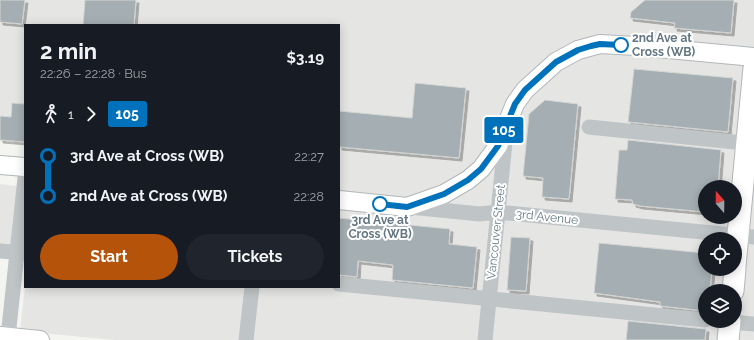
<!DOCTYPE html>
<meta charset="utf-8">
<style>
body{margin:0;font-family:Raleway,sans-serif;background:#20242c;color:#f1f3f6;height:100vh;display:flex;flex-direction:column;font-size:15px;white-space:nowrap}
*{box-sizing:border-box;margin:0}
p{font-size:13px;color:#9ea1a6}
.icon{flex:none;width:22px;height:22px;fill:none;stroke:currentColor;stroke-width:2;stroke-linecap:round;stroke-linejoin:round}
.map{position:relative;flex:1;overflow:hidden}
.panel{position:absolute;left:24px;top:24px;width:316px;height:264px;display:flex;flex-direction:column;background:#171b24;border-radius:0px;box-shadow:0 2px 10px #0003}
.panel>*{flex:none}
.badge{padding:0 8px;border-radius:3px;font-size:14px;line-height:26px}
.needle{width:26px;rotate:340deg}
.tools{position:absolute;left:698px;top:180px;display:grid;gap:8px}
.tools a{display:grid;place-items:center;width:44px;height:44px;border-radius:50%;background:#171b24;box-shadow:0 2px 10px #0003;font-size:20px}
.map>.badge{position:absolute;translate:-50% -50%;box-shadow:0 0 0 2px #fff}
.legs{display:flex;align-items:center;gap:6px;height:44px;padding:0 16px;font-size:13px}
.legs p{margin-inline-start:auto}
.summary{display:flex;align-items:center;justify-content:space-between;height:68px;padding:0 16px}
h1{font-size:22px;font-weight:700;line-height:30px}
.button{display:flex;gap:8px;margin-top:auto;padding:8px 16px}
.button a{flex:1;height:46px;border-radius:24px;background:#b45309;color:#fff;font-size:16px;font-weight:700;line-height:46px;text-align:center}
.button a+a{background:#20242c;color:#f1f3f6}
ul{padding:0 16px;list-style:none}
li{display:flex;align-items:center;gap:14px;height:40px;font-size:15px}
li i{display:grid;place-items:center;width:6px;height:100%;margin:0 5px;background:currentColor}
li i::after{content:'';width:10px;height:10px;margin:-5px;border:3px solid;border-radius:50%;background:#171b24}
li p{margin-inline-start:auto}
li:first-child i{background:linear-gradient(#0000 50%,currentColor 0)}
li:last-child i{background:linear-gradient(currentColor 50%,#0000 0)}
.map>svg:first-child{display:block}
</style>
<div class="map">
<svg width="754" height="340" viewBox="0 0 754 340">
<defs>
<filter id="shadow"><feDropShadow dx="3" dy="3" stdDeviation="0" flood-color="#0004"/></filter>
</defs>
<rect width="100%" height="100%" fill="#f4f4f0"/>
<!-- built -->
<path fill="#e5e5e4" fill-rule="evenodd" d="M0 0H754V340H114L20 331 25 286 339 287V25H25V143L0 141ZM705 187H735V217H705ZM705 239H735V269H705ZM705 291H735V321H705Z
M0 184 25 187V249L0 247Z"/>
<!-- building -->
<path fill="#a5afb3" stroke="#d5d5d3" filter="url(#shadow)" d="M0 0H25L22 24 0 22Z
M85 0H136L134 25H83Z
M645 0H734L731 33 674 28 675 23 630 18 631 12Z
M634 69 733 78 728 132 628 122Z
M415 83 466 88 459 158 339 147V111L412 118Z
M545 100 578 104 569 199 542 197 543 178 523 176 529 114Z
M12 103 25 104V142L0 140V116L11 117Z
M628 140 721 150 718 187H705V212L640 206 633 204 632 200 615 199 619 150H627Z
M339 218 450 229 449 244 477 247 473 288 392 280 393 265 358 261 357 277 339 275Z
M511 237 530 238 526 291 507 290Z
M599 243 705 253V269H712L710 291H705V311L660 306V302L594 293Z
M628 321 706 329 705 340H626Z"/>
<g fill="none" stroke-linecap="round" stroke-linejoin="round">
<defs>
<path id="major" d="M0 165 25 167
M339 200 407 207 444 194 468 180 481 169 498 146 515 104 525 90 556 62 578 50 600 44 636 46 754 57
M0 336 40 340"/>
<path id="highway" d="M735 266 754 68
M733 291 735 269
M728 340 730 321"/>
</defs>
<!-- major casing -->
<use href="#major" stroke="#b2b7ba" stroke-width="20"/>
<!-- highway casing -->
<use href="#highway" stroke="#b2b6b8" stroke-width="23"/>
<!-- minor -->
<path stroke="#bfc4c6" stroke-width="15" d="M589 127 754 144
M410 207 480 214 497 212 754 237
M0 251 25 253
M339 284 705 320
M719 321 754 324
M6 340 8 337 25 178
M246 340 252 287
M485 340 506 133"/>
<!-- major -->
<use href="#major" stroke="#fff" stroke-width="18"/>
<!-- highway -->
<use href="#highway" stroke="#fff" stroke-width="21"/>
</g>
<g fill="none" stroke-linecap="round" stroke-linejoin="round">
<defs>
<path id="line-1" d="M380 204 407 207 444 194 468 180 481 169 498 146 515 104 525 90 556 62 578 50 591 46 600 44 621 45"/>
</defs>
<!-- line-1 casing -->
<use href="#line-1" stroke="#fff" stroke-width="9"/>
<!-- line-1 -->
<use href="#line-1" stroke="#0072bc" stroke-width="6"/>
</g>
<!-- markers -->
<g fill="#fff" stroke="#0072bc" stroke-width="2">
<circle cx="621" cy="45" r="7"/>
<circle cx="380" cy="204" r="7"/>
</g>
<g text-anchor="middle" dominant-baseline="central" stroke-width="4" stroke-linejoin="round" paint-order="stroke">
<!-- stop labels -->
<g font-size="12" font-weight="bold" fill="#637681" stroke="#fff" text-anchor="start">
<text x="632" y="38">2nd Ave at<tspan x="632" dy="14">Cross (WB)</tspan></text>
<text x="380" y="220" text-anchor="middle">3rd Ave at<tspan x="380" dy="14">Cross (WB)</tspan></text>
</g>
<!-- street labels -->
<g font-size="12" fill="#637681" stroke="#fff">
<text transform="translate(547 217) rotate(6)">3rd Avenue</text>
<text transform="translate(496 232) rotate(-84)">Vancouver Street</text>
</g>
</g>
</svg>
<div class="tools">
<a><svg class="needle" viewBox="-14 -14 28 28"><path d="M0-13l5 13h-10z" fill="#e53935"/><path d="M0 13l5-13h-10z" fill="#9ea1a6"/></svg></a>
<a><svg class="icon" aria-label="locate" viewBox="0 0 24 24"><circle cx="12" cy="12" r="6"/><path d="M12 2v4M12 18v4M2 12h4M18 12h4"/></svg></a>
<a><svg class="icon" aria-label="layers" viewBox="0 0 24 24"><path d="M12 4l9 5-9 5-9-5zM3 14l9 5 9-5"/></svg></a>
</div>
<b class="badge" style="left:504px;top:130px;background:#0072bc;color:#fff">105</b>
<section class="panel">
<div class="summary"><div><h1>2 min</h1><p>22:26 – 22:28 · Bus</p></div><b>$3.19</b></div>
<div class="legs"><svg class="icon" aria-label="walk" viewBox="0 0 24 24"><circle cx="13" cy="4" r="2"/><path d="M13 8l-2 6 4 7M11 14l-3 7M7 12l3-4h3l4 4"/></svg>1<svg class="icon" aria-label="forward" viewBox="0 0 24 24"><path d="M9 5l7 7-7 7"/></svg><b class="badge" style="background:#0072bc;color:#fff">105</b></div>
<ul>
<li><i style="color:#0072bc"></i><b>3rd Ave at Cross (WB)</b><p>22:27</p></li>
<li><i style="color:#0072bc"></i><b>2nd Ave at Cross (WB)</b><p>22:28</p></li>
</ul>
<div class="button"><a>Start</a><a>Tickets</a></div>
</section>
</div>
